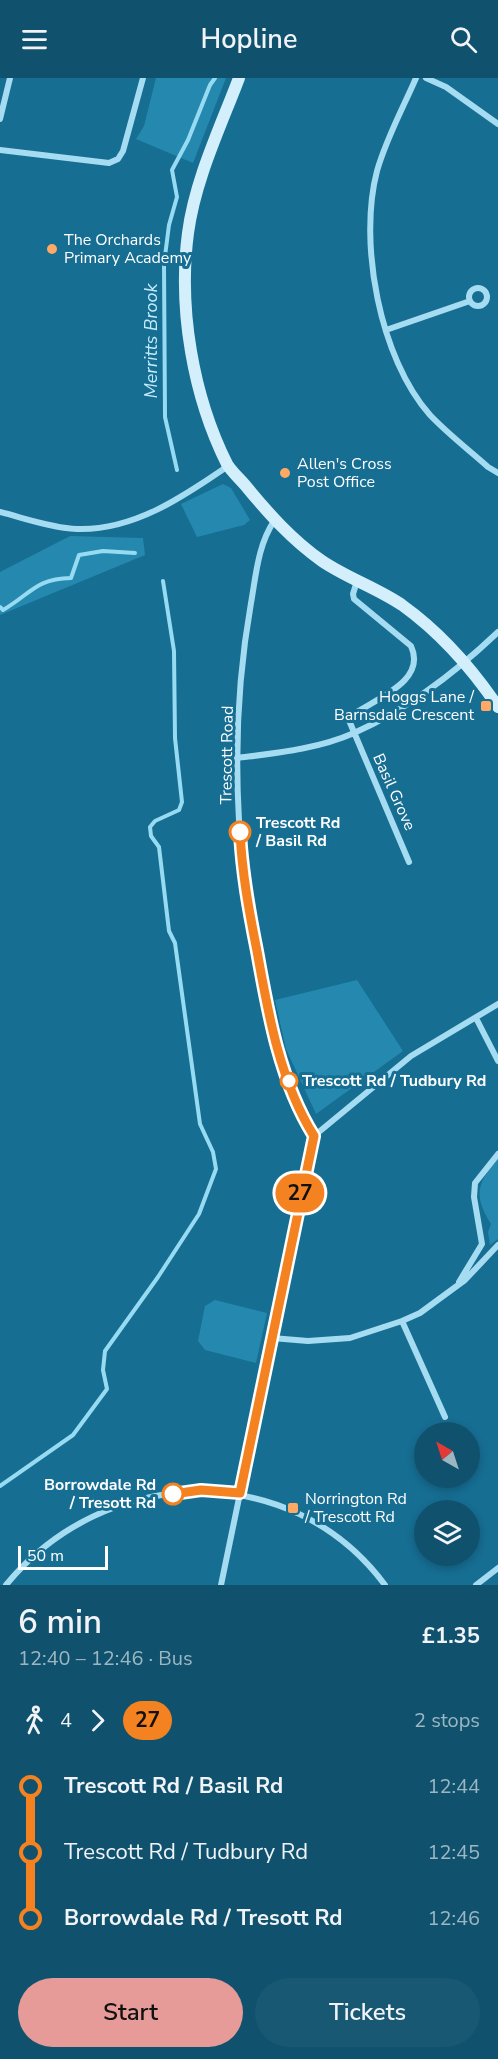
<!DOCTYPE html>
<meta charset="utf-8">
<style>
body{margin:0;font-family:"Nunito Sans",sans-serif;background:#195873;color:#f1f3f6;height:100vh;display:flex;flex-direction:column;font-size:22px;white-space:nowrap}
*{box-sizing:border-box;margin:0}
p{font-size:20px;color:#9cb6c2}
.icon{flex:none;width:33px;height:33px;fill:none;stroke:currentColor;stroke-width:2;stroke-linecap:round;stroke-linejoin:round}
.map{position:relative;height:1507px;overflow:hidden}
.panel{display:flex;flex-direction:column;background:#10526e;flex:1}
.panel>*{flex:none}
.badge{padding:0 12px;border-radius:20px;font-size:21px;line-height:39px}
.needle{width:39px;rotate:321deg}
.buttons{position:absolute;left:414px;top:1344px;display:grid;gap:12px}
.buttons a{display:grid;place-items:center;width:66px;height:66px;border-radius:50%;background:#10526e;box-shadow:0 3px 9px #0003;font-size:30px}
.scale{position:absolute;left:18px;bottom:15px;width:90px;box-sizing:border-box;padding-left:6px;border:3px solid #fff;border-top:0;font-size:16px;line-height:21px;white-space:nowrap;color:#fff;-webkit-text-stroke:4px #166e93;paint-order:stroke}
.map>.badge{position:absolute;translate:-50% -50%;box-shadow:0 0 0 3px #fff}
.legs{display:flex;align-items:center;gap:9px;height:66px;padding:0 18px;font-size:20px}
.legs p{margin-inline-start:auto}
.headline{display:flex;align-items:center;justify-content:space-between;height:102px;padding:0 18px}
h1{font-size:33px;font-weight:600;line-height:45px}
.button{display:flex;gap:12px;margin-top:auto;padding:12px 18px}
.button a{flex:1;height:69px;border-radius:36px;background:#e69b98;color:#111;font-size:24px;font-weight:600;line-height:69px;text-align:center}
.button a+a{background:#195873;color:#f1f3f6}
ul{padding:0 18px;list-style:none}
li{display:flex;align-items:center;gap:21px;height:66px;font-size:22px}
li i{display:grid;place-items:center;width:9px;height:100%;margin:0 8px;background:currentColor}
li i::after{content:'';width:15px;height:15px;margin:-8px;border:4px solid;border-radius:50%;background:#10526e}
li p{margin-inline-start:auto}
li:first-child i{background:linear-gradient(#0000 50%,currentColor 0)}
li:last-child i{background:linear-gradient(currentColor 50%,#0000 0)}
header{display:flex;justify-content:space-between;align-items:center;height:78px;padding:0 18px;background:#10526e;font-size:27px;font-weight:600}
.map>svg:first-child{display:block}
</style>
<header><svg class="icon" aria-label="menu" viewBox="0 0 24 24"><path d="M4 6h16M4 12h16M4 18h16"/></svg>Hopline<svg class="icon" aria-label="search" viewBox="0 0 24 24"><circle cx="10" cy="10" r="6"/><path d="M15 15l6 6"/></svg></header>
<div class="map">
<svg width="498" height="1507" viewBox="0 0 498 1507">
<rect width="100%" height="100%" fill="#166e93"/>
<!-- green -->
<path fill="#2589af" d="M156 0H226L193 85 136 61 144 48Z
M223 406 231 410 250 442 244 447 197 459 181 426Z
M70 458 143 460 145 477 0 537V494Z
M357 902 403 973 316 1036 286 971 275 922Z
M498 1080V1161L490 1167 488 1154 491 1146C473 1117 477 1106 498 1080Z
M215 1222 267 1235 256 1285 205 1272 198 1263 205 1228Z"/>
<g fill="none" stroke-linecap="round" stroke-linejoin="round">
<!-- stream -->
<path stroke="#97dbf3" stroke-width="4" d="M177 392 165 339 164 186 169 147 177 119 172 92 188 62 210 7 215 0
M0 529 3 532C32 515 35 501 71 500L79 477 103 473 135 475
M0 1408 73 1357 107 1311 103 1292 105 1273 158 1199 199 1136 216 1091 213 1074 200 1046 175 865 169 853 159 769 151 758 150 749 155 743 179 732 182 724 175 660 174 573 163 503"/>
<!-- street -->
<path stroke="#a5dcf1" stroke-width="6" d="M416 0C403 30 386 61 377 93 358 165 380 281 430 337 448 356 469 372 488 389L498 395
M426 0 446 9 498 46
M0 41 10 0
M0 72 109 85 118 81 123 73 143 0
M469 219a9 9 0 1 1 18 0a9 9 0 1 1-18 0Z
M386 252 470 223
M0 434C24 440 52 450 77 451 133 453 183 419 228 388
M357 503 353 516 354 521 411 568C428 605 371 622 348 640L409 784
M237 680C276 675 318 671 354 655 408 631 456 594 498 554
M476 940 498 983
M314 1058 411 978 498 926
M459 1204 482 1166 474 1119 475 1105 498 1076
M402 1243 445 1339
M272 1260 308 1263 350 1260 402 1243 420 1235 465 1202 498 1167
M6 1507C104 1387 290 1379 385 1507
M221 1507 314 1058C293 1025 284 989 274 952 236 815 226 666 251 525 256 497 258 467 274 443
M476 1507 498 1490"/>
<!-- secondary -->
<path stroke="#d3effb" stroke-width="12" d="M239 0C220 50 195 102 188 155 178 231 193 318 227 386 231 393 239 400 245 407 268 435 292 462 322 483 347 500 377 510 402 527 441 555 471 589 498 629"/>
</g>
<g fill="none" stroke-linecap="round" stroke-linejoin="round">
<defs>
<path id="line-1" d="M173 1416 201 1412 240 1415 314 1058C280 1004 268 935 257 873 249 833 242 795 240 754"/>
</defs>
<!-- line-1 casing -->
<use href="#line-1" stroke="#fff" stroke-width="14"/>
<!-- line-1 -->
<use href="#line-1" stroke="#f58220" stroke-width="9"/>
</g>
<!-- markers -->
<g fill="#ffa965" stroke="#166e93" stroke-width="2">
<circle cx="52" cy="171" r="6"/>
<circle cx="285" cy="395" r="6"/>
<rect x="480" y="622" width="12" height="12" rx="3"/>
<rect x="287" y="1424" width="12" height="12" rx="3"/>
</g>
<g fill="#fff" stroke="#f58220" stroke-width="3">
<circle cx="240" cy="754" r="10"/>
<circle cx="289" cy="1003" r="8"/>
<circle cx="173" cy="1416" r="10"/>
</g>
<g text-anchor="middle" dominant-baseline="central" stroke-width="6" stroke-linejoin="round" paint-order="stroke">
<!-- poi labels -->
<g font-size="16" fill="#fff" stroke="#166e93" text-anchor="start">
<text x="64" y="162">The Orchards<tspan x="64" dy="18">Primary Academy</tspan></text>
<text x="297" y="386">Allen's Cross<tspan x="297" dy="18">Post Office</tspan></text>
<text x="474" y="619" text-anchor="end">Hoggs Lane /<tspan x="474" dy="18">Barnsdale Crescent</tspan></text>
<text x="305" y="1421">Norrington Rd<tspan x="305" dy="18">/ Trescott Rd</tspan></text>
</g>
<!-- street labels -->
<g font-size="16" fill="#fff" stroke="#166e93">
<text transform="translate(227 677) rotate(-89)">Trescott Road</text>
<text transform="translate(394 714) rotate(66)">Basil Grove</text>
</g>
<!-- stop labels -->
<g font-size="16" font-weight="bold" fill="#fff" stroke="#166e93" text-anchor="start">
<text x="256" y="745">Trescott Rd<tspan x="256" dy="18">/ Basil Rd</tspan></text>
<text x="302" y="1003">Trescott Rd / Tudbury Rd</text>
<text x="156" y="1407" text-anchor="end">Borrowdale Rd<tspan x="156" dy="18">/ Tresott Rd</tspan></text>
</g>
<!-- water labels -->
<g font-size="18" font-style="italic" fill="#c4ebfa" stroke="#166e93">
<text transform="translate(151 263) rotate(-90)">Merritts Brook</text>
</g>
</g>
</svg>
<div class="buttons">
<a><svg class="needle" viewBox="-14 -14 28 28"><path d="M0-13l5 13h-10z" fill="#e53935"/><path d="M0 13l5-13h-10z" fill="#9cb6c2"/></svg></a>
<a><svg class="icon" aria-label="layers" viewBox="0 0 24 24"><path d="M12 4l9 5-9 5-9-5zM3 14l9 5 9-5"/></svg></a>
</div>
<div class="scale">50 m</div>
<b class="badge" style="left:300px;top:1115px;background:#f58220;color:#111">27</b>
</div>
<section class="panel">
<div class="headline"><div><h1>6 min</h1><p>12:40 – 12:46 · Bus</p></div><b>£1.35</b></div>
<div class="legs"><svg class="icon" aria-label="walk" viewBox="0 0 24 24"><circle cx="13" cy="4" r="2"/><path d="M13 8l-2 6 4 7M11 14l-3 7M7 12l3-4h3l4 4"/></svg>4<svg class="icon" aria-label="forward" viewBox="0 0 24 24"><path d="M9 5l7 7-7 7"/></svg><b class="badge" style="background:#f58220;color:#111">27</b><p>2 stops</p></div>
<ul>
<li><i style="color:#f58220"></i><b>Trescott Rd / Basil Rd</b><p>12:44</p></li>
<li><i style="color:#f58220"></i><span>Trescott Rd / Tudbury Rd</span><p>12:45</p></li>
<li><i style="color:#f58220"></i><b>Borrowdale Rd / Tresott Rd</b><p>12:46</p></li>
</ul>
<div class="button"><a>Start</a><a>Tickets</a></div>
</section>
